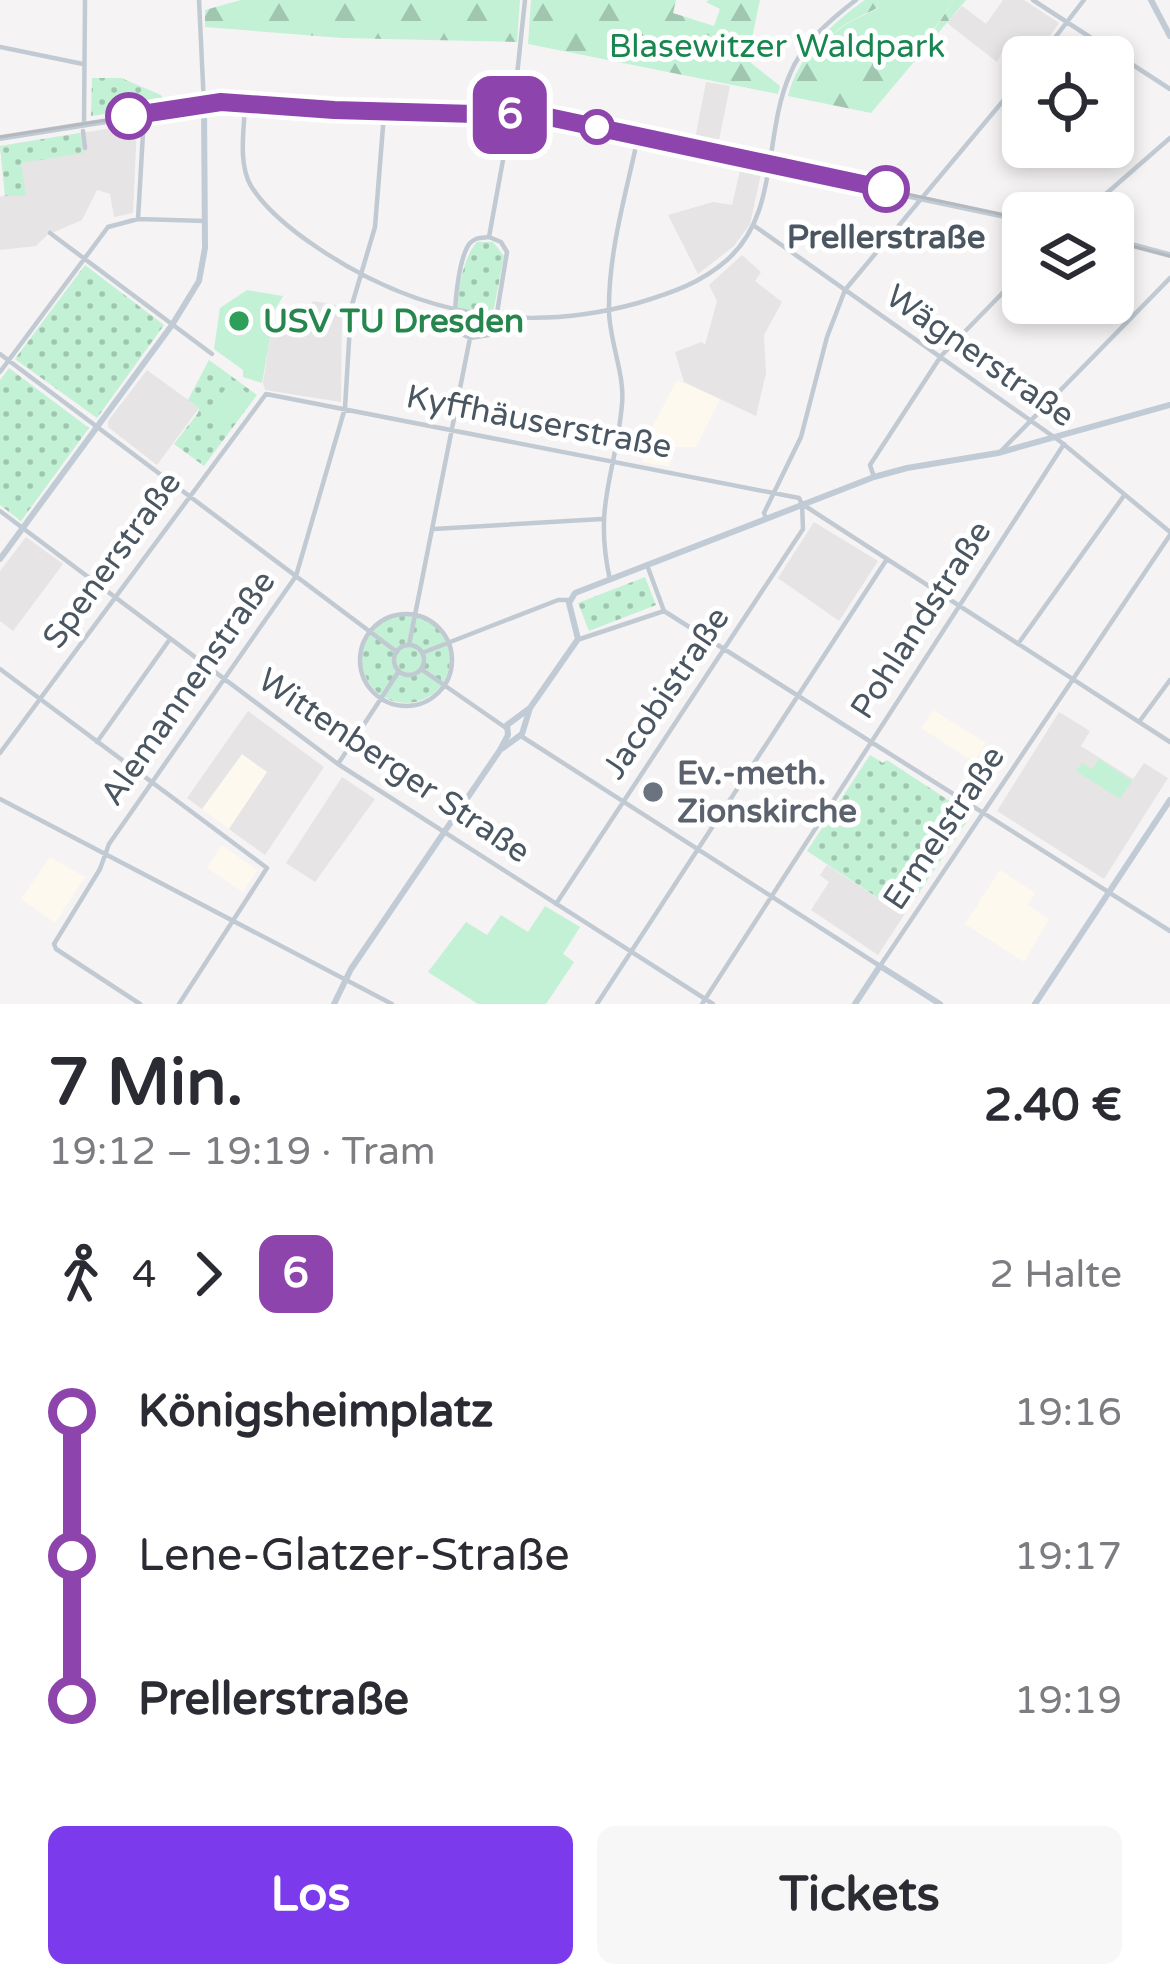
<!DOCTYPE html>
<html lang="de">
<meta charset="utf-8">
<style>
body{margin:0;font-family:"Varela Round",sans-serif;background:#f7f7f7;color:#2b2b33;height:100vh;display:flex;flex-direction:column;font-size:45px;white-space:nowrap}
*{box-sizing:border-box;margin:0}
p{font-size:39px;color:#7c7c81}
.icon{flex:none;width:66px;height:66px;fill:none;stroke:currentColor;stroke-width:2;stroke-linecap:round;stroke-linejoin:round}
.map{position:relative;height:1004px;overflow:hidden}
.details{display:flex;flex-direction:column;background:#fff;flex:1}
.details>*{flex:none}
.badge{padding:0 24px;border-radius:18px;font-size:42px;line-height:78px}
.controls{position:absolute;left:1002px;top:36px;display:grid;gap:24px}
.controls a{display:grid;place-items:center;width:132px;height:132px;border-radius:18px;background:#fff;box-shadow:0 6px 18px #0003;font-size:60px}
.map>.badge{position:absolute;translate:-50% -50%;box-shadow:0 0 0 6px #fff}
.legs{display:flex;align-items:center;gap:18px;height:132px;padding:0 48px;font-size:39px}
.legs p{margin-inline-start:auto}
.summary{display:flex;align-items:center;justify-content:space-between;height:204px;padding:0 48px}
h1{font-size:66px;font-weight:700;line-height:90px}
.primary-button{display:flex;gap:24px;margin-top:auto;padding:24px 48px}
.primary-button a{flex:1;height:138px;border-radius:18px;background:#7c3aed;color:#fff;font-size:48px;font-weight:700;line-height:138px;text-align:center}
.primary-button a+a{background:#f7f7f7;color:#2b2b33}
ul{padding:0 48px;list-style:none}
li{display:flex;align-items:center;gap:42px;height:144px;font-size:45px}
li i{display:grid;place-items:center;width:18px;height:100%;margin:0 15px;background:currentColor}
li i::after{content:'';width:30px;height:30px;margin:-15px;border:9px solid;border-radius:50%;background:#fff}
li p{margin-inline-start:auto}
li:first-child i{background:linear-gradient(#0000 50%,currentColor 0)}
li:last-child i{background:linear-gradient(currentColor 50%,#0000 0)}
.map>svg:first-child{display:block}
</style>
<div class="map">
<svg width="1170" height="1004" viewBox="0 0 1170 1004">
<defs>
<pattern id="grass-dots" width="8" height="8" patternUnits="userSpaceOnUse" patternTransform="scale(3)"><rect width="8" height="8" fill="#c3f1d5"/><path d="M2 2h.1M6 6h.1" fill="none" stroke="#a0c6b0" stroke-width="1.8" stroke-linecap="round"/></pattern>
<pattern id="forest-firs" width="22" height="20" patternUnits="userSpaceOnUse" patternTransform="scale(3)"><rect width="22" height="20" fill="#c3f1d5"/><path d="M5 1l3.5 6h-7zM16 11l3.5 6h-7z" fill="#a0c6b0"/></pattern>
</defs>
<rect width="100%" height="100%" fill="#f5f3f3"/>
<!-- commercial -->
<path fill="#fdf9ef" d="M677 380 720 399 696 447H674L670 467 642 462 647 437Z
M933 710 986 743 974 762 921 728Z
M242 754 268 772 229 829 202 809Z
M222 845 257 870 243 892 207 868Z
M50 857 85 877 55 923 21 899Z
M1000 870 1035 893 1028 905 1049 919 1024 962 965 924Z"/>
<!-- education -->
<path fill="#e6e4e5" d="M1003 0H1024L1059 23 1035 57 1009 39 997 62 947 23 962 6 986 24Z
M706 82 730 86 718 145 695 139Z
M137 124 133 213 114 217 110 194 97 190 82 220 47 235 36 246 0 250V197L5 195 0 146Z
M741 166 761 174 750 224 734 246 698 274 668 215 713 202 732 205Z
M742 255 761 272 755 281 782 302 764 335 766 373 756 416 684 382 675 352 702 342 705 345 717 301 709 285Z
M313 301 342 306 341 402 265 390 263 383 271 332 297 336Z
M147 370 199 408 157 465 108 427V421Z
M814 522 878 561 839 621 778 578Z
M26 537 63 564 13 631 0 621V571Z
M248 711 324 767 265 855 229 829 267 772 242 754 202 809 187 798Z
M1059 712 1090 731 1081 746 1133 779 1144 763 1168 778 1104 879 997 811Z
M342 777 375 799 315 882 286 863Z
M827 865 904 915 878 955 811 910 829 882 820 875Z"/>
<!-- grass -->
<path fill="url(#grass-dots)" d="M92 78H121L161 95 165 100 150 107 91 116Z
M80 133 83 153 21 163 26 196H5L0 146Z
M477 242H493L504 256 491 324 479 335 460 330C452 310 462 257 477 242Z
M85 265 164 325 97 418 15 359Z
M209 360 257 395 204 466 174 444 198 413 199 408 188 400Z
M9 368 89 428 21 521 0 505V380Z
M645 577 656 605 589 631 578 603Z
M362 659a44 44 0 1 1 88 0a44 44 0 1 1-88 0Z
M870 755 883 763 887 760 971 815 904 915 807 851Z"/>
<!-- forest -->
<path fill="url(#forest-firs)" d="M241 0H520L517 42 342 38 205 27V10Z
M531 0H676L673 13 714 26 720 9 706 2 709 0H760L750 47 751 63 780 86 778 94 528 44Z
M865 0H879L877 8C855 20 824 28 826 57L869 58 890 48 920 42 932 33 954 0H966L871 113 788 96C799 54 831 24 865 0Z"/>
<!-- garden -->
<path fill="#c3f1d5" d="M879 0H954L927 39 879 53 850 71 832 69C813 34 850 22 877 9Z
M247 290 283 296 265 328 271 332 262 383 243 377V370L214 349 220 308Z
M231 381 250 395 227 427 207 414Z
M1099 759 1132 781 1120 799 1076 771 1082 763 1092 769Z
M545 906 580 927 563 954 574 962 546 1004H478L428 972 466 922 487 935 501 915 528 932Z"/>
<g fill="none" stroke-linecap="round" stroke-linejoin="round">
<!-- street -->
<path stroke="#c1cad2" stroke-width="4.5" d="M199 0 204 105
M1033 0 1170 89
M0 47 83 64
M1040 57 1084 0
M245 105C244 130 238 164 251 186 266 210 294 232 318 248 417 315 522 335 638 303 671 293 701 283 727 260 780 213 763 135 790 74 802 44 831 19 856 0
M84 125 85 0
M83 131 85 148
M1084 213 1170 138
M138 219 144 116
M756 227 1061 442 1170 532
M50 233 212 354
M489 237 501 242 507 252 495 325 489 335 470 338 458 332C451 317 459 256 470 243 476 237 481 238 489 237Z
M489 237 515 94 525 0
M0 354 397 652
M0 372 108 227 138 219 205 221
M1002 450 1170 278
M874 477 870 465 941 356 1023 272
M0 511 338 764 713 1004
M766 518 764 513 801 437 827 337 845 290 1023 77
M434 529 602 519
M610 580C593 504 616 474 622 404 625 375 610 343 609 312 608 253 626 194 638 137
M664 611 1170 931
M360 660a46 46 0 1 1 92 0a46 46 0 1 1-92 0Z
M580 639 664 611 647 565
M1018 644 1123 497
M409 645 470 338
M394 660a15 15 0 1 1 30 0a15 15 0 1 1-30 0Z
M422 653 558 600H569
M0 669 267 868 179 1004
M421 669 506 728
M1139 722 1170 680
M521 736 880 966 1170 535
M97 742 170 639
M0 753 266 394 799 498 802 504 1170 742
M338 764 399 671
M0 799 392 1004
M556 904 803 529 802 504
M140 1004 56 949 54 944 100 869 109 844 296 576 345 408 351 308 375 227 384 114
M597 1004 887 559
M702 1004 1064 444"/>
<!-- secondary -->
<path stroke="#c1cbd6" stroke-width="6" d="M1151 0 1170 36
M0 138 221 103 384 114 535 117 1023 220
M1113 240 1170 255
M0 559 172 325 199 281 205 248 204 105
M503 748 522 734 530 708
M334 1004 351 969 500 750 508 735 507 725 530 708 578 639 569 603 575 593 874 477 907 468 998 453 1170 405
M855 1004 880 966 940 1004
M1035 1004 1170 800"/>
<!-- tram -->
<path stroke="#b5b8bd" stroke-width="3" d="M0 137 221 102 384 113 544 116 1023 219
M1113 241 1170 256"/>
</g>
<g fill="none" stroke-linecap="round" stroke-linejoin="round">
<defs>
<path id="line-1" d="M129 116 221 102 334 110 544 116 886 189"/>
</defs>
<!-- line-1 casing -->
<use href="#line-1" stroke="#fff" stroke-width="27"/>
<!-- line-1 -->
<use href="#line-1" stroke="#8e44ad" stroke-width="18"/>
</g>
<!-- markers -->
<g fill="#fff" stroke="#8e44ad" stroke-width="6">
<circle cx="129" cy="116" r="21"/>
<circle cx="597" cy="127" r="15"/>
<circle cx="886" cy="189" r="21"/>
</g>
<circle fill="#2e9e5b" stroke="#fff" stroke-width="4.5" cx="239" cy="321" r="12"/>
<circle fill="#6b7280" stroke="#fff" stroke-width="4.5" cx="653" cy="792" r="12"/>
<g text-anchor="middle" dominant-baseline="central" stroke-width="10" stroke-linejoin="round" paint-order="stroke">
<!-- park labels -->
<g font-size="33" fill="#17864f" stroke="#fff">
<text x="777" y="46">Blasewitzer Waldpark</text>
</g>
<!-- stop labels -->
<g font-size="33" font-weight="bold" fill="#4a5661" stroke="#fff">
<text x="886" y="237">Prellerstraße</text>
</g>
<!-- leisure labels -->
<g font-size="33" font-weight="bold" fill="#27864d" stroke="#fff" text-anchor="start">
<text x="263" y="321">USV TU Dresden</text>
</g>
<!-- street labels -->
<g font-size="33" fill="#4a5661" stroke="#fff">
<text transform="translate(980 356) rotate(35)">Wägnerstraße</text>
<text transform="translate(539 422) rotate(11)">Kyffhäuserstraße</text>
<text transform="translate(112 560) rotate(-54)">Spenerstraße</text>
<text transform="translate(921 620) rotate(-57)">Pohlandstraße</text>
<text transform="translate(188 688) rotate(-55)">Alemannenstraße</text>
<text transform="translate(666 693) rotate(-56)">Jacobistraße</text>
<text transform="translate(394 766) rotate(34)">Wittenberger Straße</text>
<text transform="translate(944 828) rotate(-56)">Ermelstraße</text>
</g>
<!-- worship labels -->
<g font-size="33" font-weight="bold" fill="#5b616d" stroke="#fff" text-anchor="start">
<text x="677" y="773">Ev.-meth.<tspan x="677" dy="38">Zionskirche</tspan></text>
</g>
</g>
</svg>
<div class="controls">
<a><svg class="icon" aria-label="locate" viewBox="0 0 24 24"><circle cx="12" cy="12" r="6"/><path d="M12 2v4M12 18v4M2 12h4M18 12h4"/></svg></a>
<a><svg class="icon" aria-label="layers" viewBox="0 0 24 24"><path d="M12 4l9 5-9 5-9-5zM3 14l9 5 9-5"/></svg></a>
</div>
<b class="badge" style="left:510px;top:115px;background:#8e44ad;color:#fff">6</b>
</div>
<section class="details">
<div class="summary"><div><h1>7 Min.</h1><p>19:12 – 19:19 · Tram</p></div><b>2.40 €</b></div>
<div class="legs"><svg class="icon" aria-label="walk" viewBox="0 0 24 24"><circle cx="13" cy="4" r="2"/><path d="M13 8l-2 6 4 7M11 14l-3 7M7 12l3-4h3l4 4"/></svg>4<svg class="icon" aria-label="forward" viewBox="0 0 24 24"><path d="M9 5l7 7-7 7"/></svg><b class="badge" style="background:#8e44ad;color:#fff">6</b><p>2 Halte</p></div>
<ul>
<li><i style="color:#8e44ad"></i><b>Königsheimplatz</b><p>19:16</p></li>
<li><i style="color:#8e44ad"></i><span>Lene-Glatzer-Straße</span><p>19:17</p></li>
<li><i style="color:#8e44ad"></i><b>Prellerstraße</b><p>19:19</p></li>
</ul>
<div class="primary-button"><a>Los</a><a>Tickets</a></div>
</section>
